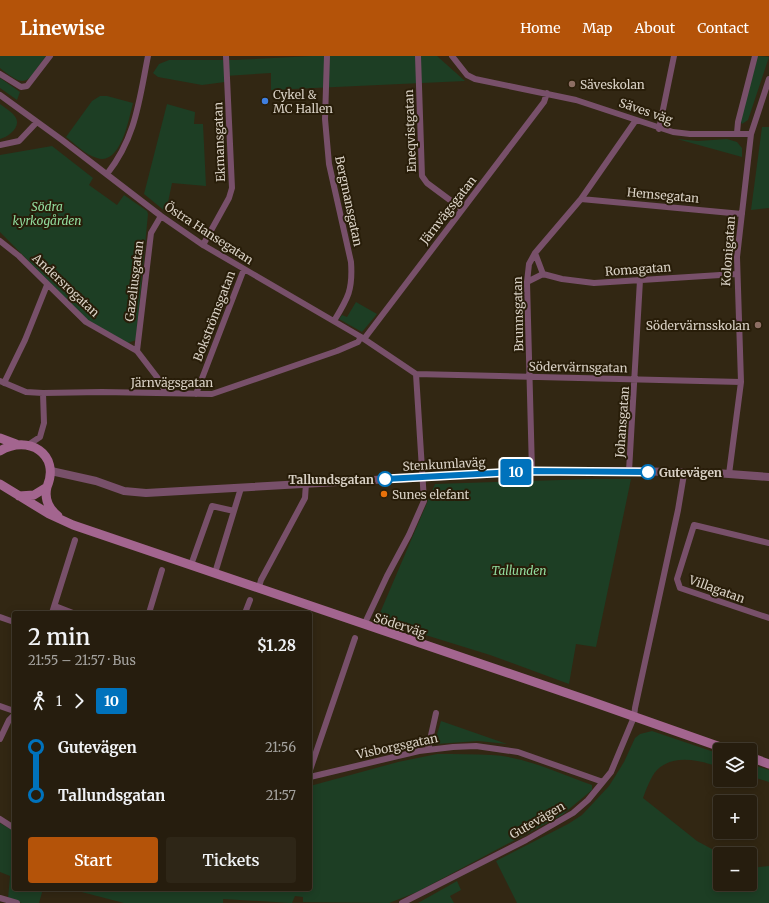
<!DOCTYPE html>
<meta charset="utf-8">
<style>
body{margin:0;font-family:Merriweather,serif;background:#2e2617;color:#f1f3f6;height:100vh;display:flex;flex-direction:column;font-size:15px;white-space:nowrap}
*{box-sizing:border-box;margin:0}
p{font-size:13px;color:#a4a29e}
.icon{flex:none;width:22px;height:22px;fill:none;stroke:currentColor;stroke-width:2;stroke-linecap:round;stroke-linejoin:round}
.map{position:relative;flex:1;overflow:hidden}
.drawer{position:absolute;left:12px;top:555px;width:300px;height:280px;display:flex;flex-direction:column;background:#261d0e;border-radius:4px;box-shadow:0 2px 10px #0003,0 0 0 1px #423b2e}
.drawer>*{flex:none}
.badge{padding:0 8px;border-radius:3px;font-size:14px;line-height:26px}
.tools{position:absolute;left:713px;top:687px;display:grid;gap:8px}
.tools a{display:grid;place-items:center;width:44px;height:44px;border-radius:4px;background:#261d0e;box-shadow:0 2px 10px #0003,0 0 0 1px #423b2e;font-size:20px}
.map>.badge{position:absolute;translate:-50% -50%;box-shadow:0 0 0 2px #fff}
.legs{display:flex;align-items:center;gap:6px;height:44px;padding:0 16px;font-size:13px}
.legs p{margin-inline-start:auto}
.head{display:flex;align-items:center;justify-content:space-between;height:68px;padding:0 16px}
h1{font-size:22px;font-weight:600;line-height:30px}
.action{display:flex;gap:8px;margin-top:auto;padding:8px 16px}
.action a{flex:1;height:46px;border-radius:4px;background:#b45309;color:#fff;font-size:16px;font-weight:600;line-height:46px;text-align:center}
.action a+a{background:#2e2617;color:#f1f3f6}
ul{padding:0 16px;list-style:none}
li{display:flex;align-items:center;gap:14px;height:48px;font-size:15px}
li i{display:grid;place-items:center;width:6px;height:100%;margin:0 5px;background:currentColor}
li i::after{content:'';width:10px;height:10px;margin:-5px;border:3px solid;border-radius:50%;background:#261d0e}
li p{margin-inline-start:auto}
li:first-child i{background:linear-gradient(#0000 50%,currentColor 0)}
li:last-child i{background:linear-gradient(currentColor 50%,#0000 0)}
header{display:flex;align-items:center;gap:24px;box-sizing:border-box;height:56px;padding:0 20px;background:#b45309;color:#fff}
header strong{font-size:19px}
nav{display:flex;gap:22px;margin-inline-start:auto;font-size:14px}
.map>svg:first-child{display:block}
</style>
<header>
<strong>Linewise</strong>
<nav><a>Home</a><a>Map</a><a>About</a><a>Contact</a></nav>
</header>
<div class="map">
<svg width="769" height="847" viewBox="0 0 769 847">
<rect width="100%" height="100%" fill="#322713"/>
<!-- green -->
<path fill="#1d3e24" d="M0 0H46C27 25 28 35 0 12Z
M312 0H437L465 25 271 34V17L225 20V26L202 29 158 21 153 17 159 8 169 4H235Z
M758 0 769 1 748 64 742 68 740 65Z
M0 22 20 36 17 44 0 32Z
M100 40H107L133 47C129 62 121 110 97 102 86 99 75 88 66 81L92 45Z
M0 48C4 51 9 54 13 58 24 69 10 80 0 83Z
M167 48 195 56 194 68H203L206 130 172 127 166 156 144 138Z
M762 71H769V152L751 154Z
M677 83 698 85 727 83 737 86 742 92V101Z
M52 90 93 122 89 129 117 149 124 139 147 155 148 158 136 284 128 287 87 264 0 176V99Z
M356 246 377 258 362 276 339 263 342 259 347 261Z
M590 423H631L596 591 576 588 569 628 490 599 377 564 435 428Z
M441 665 507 688 478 685 436 688 435 685Z
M652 675 720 698V711C701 705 674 697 657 714 651 720 646 734 643 742L697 785 721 798 720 828H750V812L769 810V847H517L496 805 568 768 582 759 609 730 624 706 635 682 640 678Z
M437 698C456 698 474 698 492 699 526 701 560 718 592 729V734L562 759 417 836 389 847 303 846V841L295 840 292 847 223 843V847H124L70 833H310V730L398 706Z
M750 708 769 714V726L750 720Z
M0 767 14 775V833H43L39 847H22L8 843 10 820 0 816Z
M457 825 461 834 450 840 454 847H418Z"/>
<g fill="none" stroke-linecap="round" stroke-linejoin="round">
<!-- minor -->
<path stroke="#78506a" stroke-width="6" d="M327 0 325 63 329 108 351 206C353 234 348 242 334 265
M418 0 422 120 427 127 462 153
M452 0 467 19 475 23 576 44 673 76 690 78H751
M0 18 21 31 27 30 50 0
M0 39 62 84 161 160 203 189 361 281 416 318
M659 73 674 0
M737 77 738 66 755 0
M0 89 19 85 37 66
M107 118C136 81 139 45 148 0
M581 143 742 158
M0 185 19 200 86 266 137 295 160 325 166 337
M203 189 229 142 232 132 226 0
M543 218 562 223 594 227 736 218
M527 226 543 218 535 197
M364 283 544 46 547 37
M137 295 151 177 161 160
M416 318 741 326
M0 325 26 336 43 337 102 336 212 338 337 295 358 286 361 281
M4 327 25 284 47 229
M196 338 244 213
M28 389 40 381 44 367 43 337
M532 415 527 226 529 208 535 197 581 143 636 64
M629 415 640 224
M729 418 741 326 737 201 751 78 769 23
M769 487 694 469 677 523 680 532 769 562
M191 509 212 450 234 455
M215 517 241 432
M259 531 261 524 305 442 306 427
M55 550 73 557
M52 557 75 484
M149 557 162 514
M245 557 250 544
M0 561 14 566
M364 569 387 520 409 479 424 445 416 318
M0 650 14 655
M0 683 9 664 14 659
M428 693 436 657
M310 714 355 582
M310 721 419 695 453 691 476 690 518 696 603 726
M0 763 14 772
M0 842 17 847
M402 847 526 784 573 757 588 744 611 716 634 661 635 652 678 454 684 418"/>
<!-- tertiary -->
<path stroke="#78506a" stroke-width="8" d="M51 415 96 425 124 435 146 437 532 415H629L716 417 769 421"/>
<!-- secondary -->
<path stroke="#a3658f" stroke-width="9" d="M0 382 16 388
M0 395C28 378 61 398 47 431L34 439 19 440
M0 428 49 458 73 469 590 645 729 694
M47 431C44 443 48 452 58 460
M750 701 769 708"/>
</g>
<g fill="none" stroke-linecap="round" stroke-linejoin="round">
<defs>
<path id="line-1" d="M385 423 532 415 648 416"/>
</defs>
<!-- line-1 casing -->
<use href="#line-1" stroke="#fff" stroke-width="9"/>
<!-- line-1 -->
<use href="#line-1" stroke="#0072bc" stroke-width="6"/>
</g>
<!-- markers -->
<g fill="#8d6e63" stroke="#281d09" stroke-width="1.5">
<circle cx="572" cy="28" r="4"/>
<circle cx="758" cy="269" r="4"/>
</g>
<circle fill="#3f7fe0" stroke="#281d09" stroke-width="1.5" cx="265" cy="45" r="4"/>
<g fill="#fff" stroke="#0072bc" stroke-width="2">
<circle cx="648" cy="416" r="7"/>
<circle cx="385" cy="423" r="7"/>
</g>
<circle fill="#e8710a" stroke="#281d09" stroke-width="1.5" cx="384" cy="438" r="4"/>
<g text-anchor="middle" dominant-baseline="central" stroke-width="4" stroke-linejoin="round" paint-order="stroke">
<!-- poi labels -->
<g font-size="12" fill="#d9d1c5" stroke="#281d09" text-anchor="start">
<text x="580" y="28">Säveskolan</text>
<text x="273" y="38">Cykel &amp;<tspan x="273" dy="14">MC Hallen</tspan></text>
<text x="750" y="269" text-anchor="end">Södervärnsskolan</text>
<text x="392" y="438">Sunes elefant</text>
</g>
<!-- street labels -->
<g font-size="12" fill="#d9d1c5" stroke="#281d09">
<text transform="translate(646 55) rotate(19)">Säves väg</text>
<text transform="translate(410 75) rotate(-92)">Eneqvistgatan</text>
<text transform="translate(219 86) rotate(-92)">Ekmansgatan</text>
<text transform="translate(663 139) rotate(5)">Hemsegatan</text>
<text transform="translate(349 145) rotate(78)">Bergmansgatan</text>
<text transform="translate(448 154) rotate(-52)">Järnvägsgatan</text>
<text transform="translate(209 177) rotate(33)">Östra Hansegatan</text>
<text transform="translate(728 195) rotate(-86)">Kolonigatan</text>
<text transform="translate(638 213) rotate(-4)">Romagatan</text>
<text transform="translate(134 225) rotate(-83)">Gazeliusgatan</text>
<text transform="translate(66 229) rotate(43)">Andersrogatan</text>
<text transform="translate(518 258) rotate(-91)">Brunnsgatan</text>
<text transform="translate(214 260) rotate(-69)">Bokströmsgatan</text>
<text transform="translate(578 311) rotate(1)">Södervärnsgatan</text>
<text x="172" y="326">Järnvägsgatan</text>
<text transform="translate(622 366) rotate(-86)">Johansgatan</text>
<text transform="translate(444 408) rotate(-3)">Stenkumlaväg</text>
<text transform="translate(717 533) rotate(20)">Villagatan</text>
<text transform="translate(400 569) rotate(18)">Söderväg</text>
<text transform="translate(397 690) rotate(-12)">Visborgsgatan</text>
<text transform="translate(537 764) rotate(-30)">Gutevägen</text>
</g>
<!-- park labels -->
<g font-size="12" font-style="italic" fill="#91dc9e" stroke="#281d09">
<text x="47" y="150">Södra<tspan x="47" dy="14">kyrkogården</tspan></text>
<text x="519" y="514">Tallunden</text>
</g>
<!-- stop labels -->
<g font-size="12" font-weight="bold" fill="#d9d1c5" stroke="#281d09" text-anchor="start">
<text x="659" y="416">Gutevägen</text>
<text x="374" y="423" text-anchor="end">Tallundsgatan</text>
</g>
</g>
</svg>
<div class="tools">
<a><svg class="icon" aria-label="layers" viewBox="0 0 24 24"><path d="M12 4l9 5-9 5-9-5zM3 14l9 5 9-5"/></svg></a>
<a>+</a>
<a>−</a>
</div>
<b class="badge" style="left:516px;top:416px;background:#0072bc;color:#fff">10</b>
<section class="drawer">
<div class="head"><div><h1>2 min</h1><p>21:55 – 21:57 · Bus</p></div><b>$1.28</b></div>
<div class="legs"><svg class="icon" aria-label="walk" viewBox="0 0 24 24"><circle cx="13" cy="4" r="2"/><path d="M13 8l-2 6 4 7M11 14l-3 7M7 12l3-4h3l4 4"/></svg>1<svg class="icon" aria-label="forward" viewBox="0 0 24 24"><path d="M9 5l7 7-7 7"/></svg><b class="badge" style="background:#0072bc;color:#fff">10</b></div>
<ul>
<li><i style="color:#0072bc"></i><b>Gutevägen</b><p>21:56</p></li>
<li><i style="color:#0072bc"></i><b>Tallundsgatan</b><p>21:57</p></li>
</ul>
<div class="action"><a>Start</a><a>Tickets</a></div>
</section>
</div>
